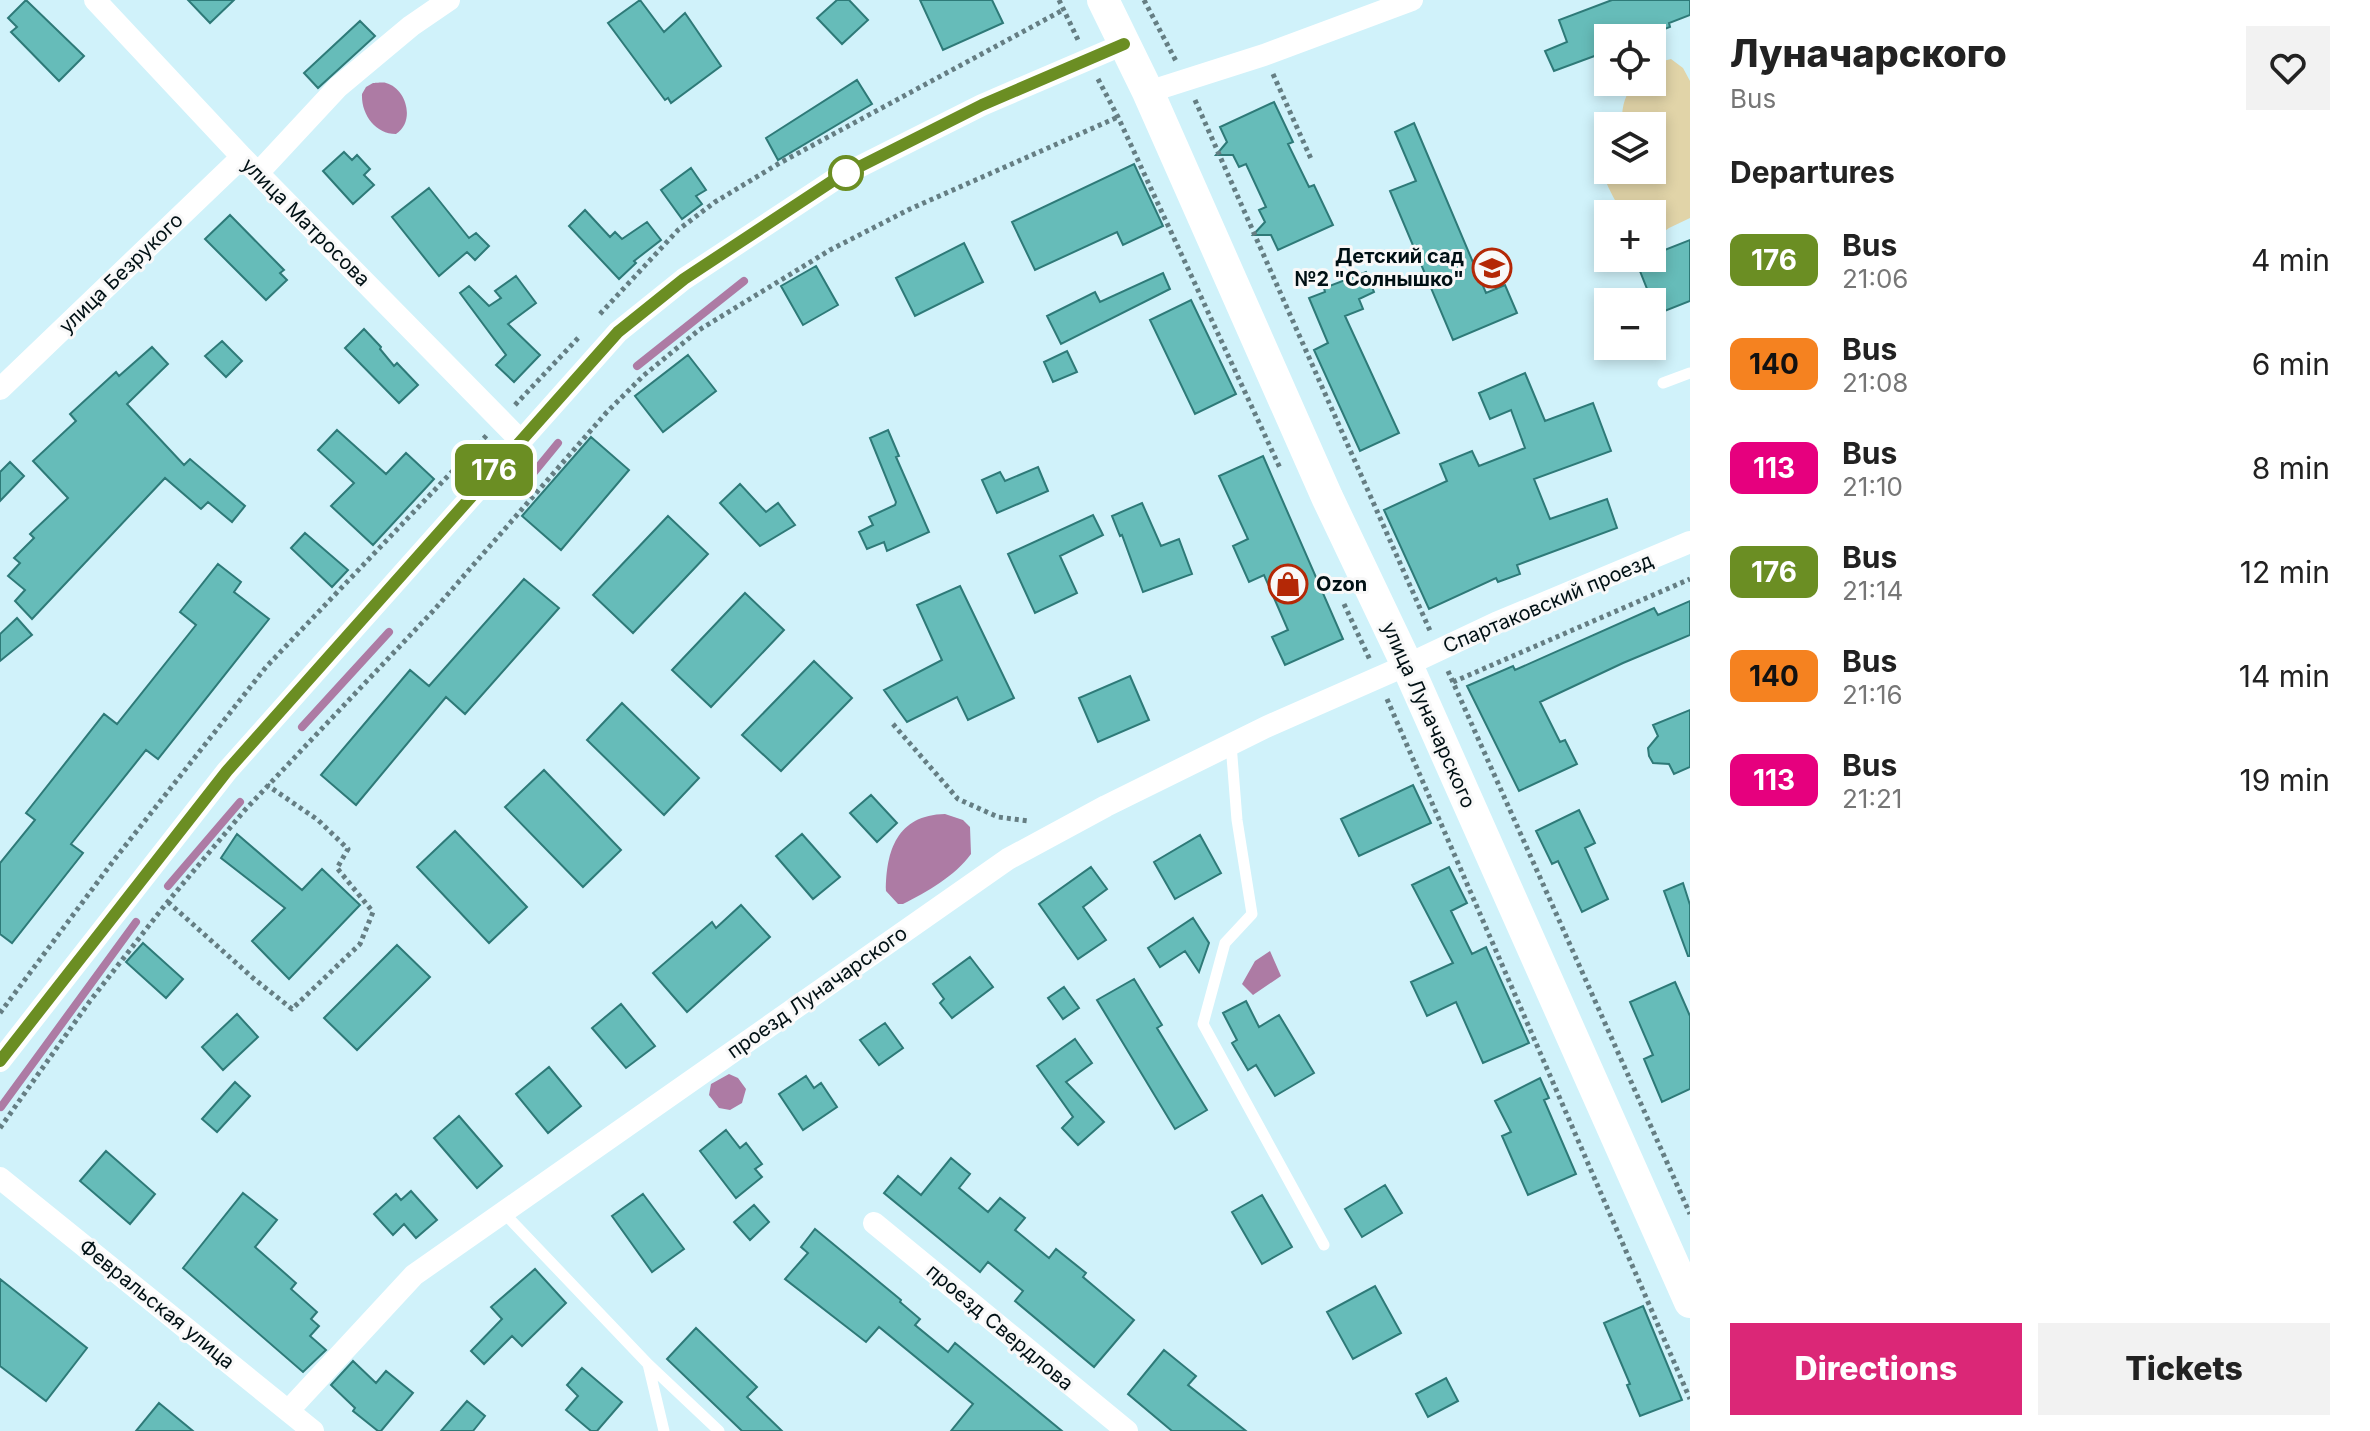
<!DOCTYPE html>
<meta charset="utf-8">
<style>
body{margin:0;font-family:Inter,sans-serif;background:#f2f2f2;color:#222;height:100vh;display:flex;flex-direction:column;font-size:30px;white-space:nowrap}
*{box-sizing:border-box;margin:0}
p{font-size:26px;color:#767676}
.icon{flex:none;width:44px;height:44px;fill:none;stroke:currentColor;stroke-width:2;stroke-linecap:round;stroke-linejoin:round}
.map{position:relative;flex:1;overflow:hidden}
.details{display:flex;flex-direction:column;background:#fff;width:680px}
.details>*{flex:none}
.badge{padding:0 16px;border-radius:12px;font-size:28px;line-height:52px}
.fabs{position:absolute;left:1594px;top:24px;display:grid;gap:16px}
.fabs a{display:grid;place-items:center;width:72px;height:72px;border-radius:0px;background:#fff;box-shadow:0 4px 12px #0003;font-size:40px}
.map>.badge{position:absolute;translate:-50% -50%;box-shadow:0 0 0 4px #fff}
h2{padding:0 40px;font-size:30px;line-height:72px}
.round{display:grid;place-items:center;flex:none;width:84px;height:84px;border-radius:0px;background:#f2f2f2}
.overview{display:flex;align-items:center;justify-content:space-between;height:136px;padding:0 40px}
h1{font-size:38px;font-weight:800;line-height:60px}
.button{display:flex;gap:16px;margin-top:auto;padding:16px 40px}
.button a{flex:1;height:92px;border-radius:0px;background:#db2777;color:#fff;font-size:32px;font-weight:800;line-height:92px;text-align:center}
.button a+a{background:#f2f2f2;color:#222}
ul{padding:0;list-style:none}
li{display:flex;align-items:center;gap:24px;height:104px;padding:0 40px}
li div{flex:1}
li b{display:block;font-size:30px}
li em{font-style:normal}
li .badge{min-width:88px;font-weight:700;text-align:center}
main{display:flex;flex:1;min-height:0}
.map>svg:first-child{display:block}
</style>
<main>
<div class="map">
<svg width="1690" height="1431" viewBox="0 0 1690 1431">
<rect width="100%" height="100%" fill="#d0f2fa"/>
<!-- green -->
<path fill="#e1d4a8" d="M1671 59 1683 68 1690 81V218L1669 228 1652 240V214H1623C1610 192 1594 164 1600 138L1608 131V170H1652V126H1616L1622 120C1622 106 1625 93 1636 82H1652V69L1663 61Z"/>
<!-- water -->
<path fill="#ad7ba4" d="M373 83C375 83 384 82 386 83 406 88 416 121 396 134 375 134 361 114 362 94L366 87Z
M945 814 963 820 970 827 971 854C955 876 927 892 903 904H898L886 891C886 851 897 815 945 814Z
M1270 951 1281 976 1253 995 1242 984 1255 961Z
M729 1074 738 1078 746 1089 742 1103 730 1110 719 1108 709 1095 711 1084Z"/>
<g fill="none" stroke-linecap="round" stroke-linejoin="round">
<!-- stream -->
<path stroke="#ad7ba4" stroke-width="8" d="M637 366 744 281
M526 482 558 443
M302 727 389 632
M168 886 240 802
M1 1107 136 922"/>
</g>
<!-- building -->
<path fill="#66bcb9" stroke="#2e7a78" stroke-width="2" d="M26 0 84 56 59 81 11 32 17 27 8 18Z
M188 0H234L210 23Z
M640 0 664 32 685 13 721 66 671 103 668 98 665 100 608 23Z
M837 0H849L868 20 842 44 817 18Z
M920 0H992L1003 23 943 50Z
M1612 0H1690V15L1669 23 1670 27 1641 38H1608V51L1554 71 1545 51 1567 42 1559 20Z
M360 21 375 36 318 88 304 73Z
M857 80 872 104 778 160 766 138Z
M1274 102 1293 142 1288 144 1309 187 1314 185 1333 225 1278 250 1271 235H1253L1265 222 1259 210 1266 207 1246 164 1239 167 1233 155H1216L1227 142 1220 127Z
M1414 123 1486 293 1505 285 1517 313 1453 340 1390 191 1416 181 1395 132Z
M344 152 352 160 357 155 370 169 364 175 374 185 353 204 323 171Z
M1134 164 1163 226 1123 245 1117 232 1035 270 1012 222Z
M691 168 706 190 696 196 702 204 682 219 661 190Z
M429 188 469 238 476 233 489 246 475 260 467 252 439 276 392 217Z
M585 210 610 237 615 232 622 239 647 222 661 240 634 261 636 263 619 279 569 226Z
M230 215 284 270 280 273 287 280 266 300 205 239Z
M1690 240V301L1657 314 1636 261 1652 258V255Z
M964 243 983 282 915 316 896 278Z
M816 266 838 305 803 325 781 286Z
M1366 272 1374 292 1359 299 1363 309 1345 316 1399 433 1360 451 1314 350 1328 343 1309 298 1325 292 1324 288Z
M1163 273 1170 289 1061 344 1047 316 1095 292 1100 302Z
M516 276 536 303 508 324 540 355 514 382 496 365 506 355 460 293 469 286 489 306 501 298 495 291Z
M1191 300 1236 394 1195 414 1150 320Z
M364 329 381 347 380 349 394 366 397 363 418 385 399 403 345 348Z
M222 341 242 361 226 377 205 356Z
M152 347 168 364 127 404 184 465 190 459 245 506 232 522 208 502 201 509 165 478 32 619 15 601 25 590 8 576 20 563 14 558 34 538 30 534 68 498 33 461 76 421 70 414 116 372 119 376Z
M1067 351 1077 372 1053 382 1044 362Z
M688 355 716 391 663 432 635 396Z
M1525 373 1545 421 1593 403 1611 451 1534 479 1550 519 1607 499 1617 528 1517 565 1520 574 1498 582 1496 578 1429 609 1384 510 1447 481 1440 464 1472 451 1479 466 1525 448 1511 410 1490 419 1479 393Z
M337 430 386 474 406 453 434 479 373 545 331 506 354 483 318 450Z
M888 430 899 456 896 457 929 532 887 551 884 542 867 549 859 532 873 525 869 517 895 505 896 502 870 438Z
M591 437 629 470 561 550 522 516Z
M1263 456 1343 639 1285 665 1272 637 1288 630 1264 575 1249 582 1233 546 1248 539 1219 476Z
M10 462 24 476 0 501V472Z
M1038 467 1048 491 997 513 982 480 1000 472 1005 481Z
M740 484 766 512 778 503 795 525 760 546 720 503Z
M1142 503 1161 546 1179 539 1192 574 1143 592 1122 535 1120 536 1112 516Z
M1093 515 1103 535 1060 556 1077 593 1035 613 1008 554Z
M668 516 708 554 633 633 593 595Z
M305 533 348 570 332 587 291 548Z
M218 564 241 582 234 592 269 619 158 759 146 750 71 844 83 853 12 943 0 934V863L35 820 26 813 104 714 117 724 196 625 180 612Z
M524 579 559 608 465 714 446 697 356 805 321 775 410 670 429 686Z
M960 586 1014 698 968 720 957 697 907 722 884 690 942 660 917 605Z
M745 593 784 630 711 707 672 670Z
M1690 601V635L1623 663 1540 702 1560 742 1565 740 1577 764 1519 791 1467 686 1513 666 1515 670 1654 608 1658 615Z
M17 618 32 635 0 661V634Z
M814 661 852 698 781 771 742 735Z
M1130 676 1149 720 1098 742 1079 698Z
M622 703 699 778 664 815 587 740Z
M1690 710V767L1674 774 1669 764 1653 763 1649 756 1648 748 1658 736 1653 725Z
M544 770 621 850 583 887 505 807Z
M1413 785 1431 823 1359 856 1341 819Z
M871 795 897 823 877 842 850 813Z
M1579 810 1595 843 1585 848 1608 899 1582 912 1558 861 1552 864 1536 831Z
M455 831 527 907 489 943 417 867Z
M237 834 302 890 322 869 360 905 289 979 252 941 285 908 221 858Z
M802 834 840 877 813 899 776 856Z
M1200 835 1221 873 1175 899 1154 862Z
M1091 867 1107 889 1083 907 1106 940 1078 959 1039 904Z
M1449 867 1467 903 1451 911 1472 954 1486 947 1529 1043 1483 1063 1456 1002 1427 1016 1411 982 1453 963 1412 885Z
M1683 883 1690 905V956H1688L1664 891Z
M741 905 770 937 687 1012 653 973 712 922 716 928Z
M1193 918 1209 943 1199 972 1185 951 1160 967 1148 948Z
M143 943 183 979 166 998 126 962Z
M397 945 430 977 357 1050 324 1018Z
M970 957 993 987 952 1018 940 1003 944 999 933 984Z
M1134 979 1162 1025 1157 1028 1207 1110 1175 1129 1097 1000Z
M1675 982 1690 1016V1089L1662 1102 1644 1059 1653 1055 1630 1002Z
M1064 987 1079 1008 1063 1019 1048 998Z
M1246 1001 1259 1027 1279 1015 1314 1073 1275 1096 1256 1065 1248 1070 1232 1043 1237 1040 1223 1013Z
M621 1004 655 1046 626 1068 592 1028Z
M237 1014 258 1037 223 1070 202 1047Z
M885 1023 903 1048 879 1065 860 1040Z
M1075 1039 1092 1063 1066 1082 1104 1122 1078 1145 1062 1128 1073 1117 1037 1066Z
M549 1067 581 1106 548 1133 516 1094Z
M806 1076 814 1088 821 1083 837 1107 803 1130 779 1094Z
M1540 1078 1549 1098 1544 1100 1576 1174 1528 1195 1502 1136 1511 1132 1495 1101Z
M235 1082 250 1096 217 1132 202 1119Z
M459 1116 502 1166 477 1188 434 1138Z
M726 1130 740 1148 746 1143 762 1164 755 1169 762 1177 736 1198 700 1151Z
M106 1151 155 1194 130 1224 80 1181Z
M951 1158 970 1174 959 1188 988 1212 1000 1198 1025 1218 1015 1230 1049 1258 1056 1249 1086 1273 1083 1277 1134 1320 1094 1367 1015 1301 1023 1291 988 1262 980 1272 884 1193 898 1176 921 1195Z
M1385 1185 1402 1213 1362 1237 1345 1209Z
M411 1191 437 1220 416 1238 404 1224 393 1235 374 1214 396 1194 401 1200Z
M243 1193 277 1220 255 1247 296 1283 291 1289 317 1312 311 1319 319 1326 310 1336 326 1350 303 1372 183 1268Z
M643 1194 684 1249 652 1272 612 1216Z
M1262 1195 1292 1247 1262 1264 1232 1212Z
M754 1205 769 1222 750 1240 734 1222Z
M815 1229 901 1300 900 1302 920 1319 915 1325 948 1352 955 1343 1062 1431H951L973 1404 879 1327 866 1342 785 1279 808 1253 801 1247Z
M535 1269 566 1303 522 1346 512 1336 484 1364 471 1351 502 1319 491 1307Z
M0 1279 87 1348 46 1401 0 1366Z
M1375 1286 1401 1333 1353 1359 1327 1312Z
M1643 1306 1682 1400 1640 1416 1627 1385 1630 1384 1604 1323Z
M696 1328 757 1387 747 1397 782 1431H742L667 1359Z
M1164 1350 1196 1376 1188 1385 1246 1431H1172L1128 1394Z
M353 1361 376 1383 386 1371 413 1393 381 1431H378L353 1411 355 1408 331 1385Z
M582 1368 622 1402 597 1431H591L566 1410 578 1396 567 1385Z
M1446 1378 1458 1401 1428 1417 1416 1394Z
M467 1401 485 1416 473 1431H441Z
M159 1403 193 1431H136Z"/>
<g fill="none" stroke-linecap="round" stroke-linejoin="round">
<!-- path -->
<path stroke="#657e83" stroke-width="5" stroke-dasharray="4 4" stroke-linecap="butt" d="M1059 0 1079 42
M1144 0 1177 63
M1273 74 1312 161
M1098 79 1118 117 1280 468
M1195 100 1431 633
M600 314 678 230 715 202 778 164 1063 10
M515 405 580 336
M1344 604 1370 660
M1448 671 1690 1214
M1453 682 1690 579
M1387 699 1690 1399
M893 724 958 799 998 817 1029 821
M168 902 253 978 292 1009 360 944 373 912 337 868 348 849 318 820 267 785
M0 1013 114 860 266 667 487 435
M0 1128 90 1001 165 905 244 811 434 610 606 413 643 376 699 330 830 250 910 209 1118 117"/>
<!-- lane -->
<path stroke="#fff" stroke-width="11" d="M1663 383 1690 373
M1231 744 1237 820 1252 914 1225 943 1203 1024 1324 1245
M503 1212 648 1364 719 1431
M648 1364 664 1431"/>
<!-- street -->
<path stroke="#fff" stroke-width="22" d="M95 0 242 157 520 440
M1148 92 1264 55 1412 0
M258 173 338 87 411 26 449 0
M0 389 242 157
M0 1061 227 771 618 332 684 279 837 178 982 105 1124 44
M0 1178 313 1431
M874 1223 1127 1431
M289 1410 414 1275 1008 859 1106 806 1266 727 1407 665 1496 623 1690 542"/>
<!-- secondary -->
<path stroke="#fff" stroke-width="32" d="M1103 0 1148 92 1327 497 1407 665 1690 1302"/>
</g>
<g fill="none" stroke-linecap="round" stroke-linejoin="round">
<defs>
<path id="line" d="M0 1061 227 771 618 332 684 279 837 178 982 105 1124 44"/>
</defs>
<!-- line casing -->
<use href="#line" stroke="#fff" stroke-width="18"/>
<!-- line -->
<use href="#line" stroke="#6b8e23" stroke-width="12"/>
</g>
<!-- icons -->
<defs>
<symbol id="school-ring" viewBox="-11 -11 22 22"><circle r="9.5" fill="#f8f8f8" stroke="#b42806" stroke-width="1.5"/><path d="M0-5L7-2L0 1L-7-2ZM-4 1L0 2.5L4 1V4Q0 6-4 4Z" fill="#b42806"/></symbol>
<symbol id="shop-ring" viewBox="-11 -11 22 22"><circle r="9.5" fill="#f8f8f8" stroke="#b42806" stroke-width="1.5"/><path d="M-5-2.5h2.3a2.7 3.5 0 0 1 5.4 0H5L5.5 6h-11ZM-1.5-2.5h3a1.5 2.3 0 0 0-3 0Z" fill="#b42806"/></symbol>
</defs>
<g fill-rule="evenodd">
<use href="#school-ring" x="1470" y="246" width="44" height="44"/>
<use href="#shop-ring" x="1266" y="562" width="44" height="44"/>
</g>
<!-- markers -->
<circle fill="#fff" stroke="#6b8e23" stroke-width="4" cx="846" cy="173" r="16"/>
<g text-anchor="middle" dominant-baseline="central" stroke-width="6" stroke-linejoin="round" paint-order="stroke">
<!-- street labels -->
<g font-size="20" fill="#001014" stroke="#f8f8f8">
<text transform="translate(306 222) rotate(45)">улица Матросова</text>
<text transform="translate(121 273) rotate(-44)">улица Безрукого</text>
<text transform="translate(1548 603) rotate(-23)">Спартаковский проезд</text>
<text transform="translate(1429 715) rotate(66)">улица Луначарского</text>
<text transform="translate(817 992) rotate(-35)">проезд Луначарского</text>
<text transform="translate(157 1304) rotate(39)">Февральская улица</text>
<text transform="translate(1000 1327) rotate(40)">проезд Свердлова</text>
</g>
<!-- poi labels -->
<g font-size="20" font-weight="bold" fill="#001014" stroke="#f8f8f8" text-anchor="end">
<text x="1464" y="256">Детский сад<tspan x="1464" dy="23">№2 "Солнышко"</tspan></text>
<text x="1316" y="584" text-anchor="start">Ozon</text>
</g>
</g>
</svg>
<div class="fabs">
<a><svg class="icon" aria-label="locate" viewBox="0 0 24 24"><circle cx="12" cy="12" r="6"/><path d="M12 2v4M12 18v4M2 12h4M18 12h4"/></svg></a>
<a><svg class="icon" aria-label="layers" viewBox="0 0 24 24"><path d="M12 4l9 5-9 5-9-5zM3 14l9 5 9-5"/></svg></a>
<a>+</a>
<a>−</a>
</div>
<b class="badge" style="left:494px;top:470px;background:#6b8e23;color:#fff">176</b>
</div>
<section class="details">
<div class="overview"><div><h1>Луначарского</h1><p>Bus</p></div><a class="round"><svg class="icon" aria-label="heart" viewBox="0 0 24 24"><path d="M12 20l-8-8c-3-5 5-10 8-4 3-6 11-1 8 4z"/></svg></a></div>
<h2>Departures</h2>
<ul>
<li><span class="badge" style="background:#6b8e23;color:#fff">176</span><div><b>Bus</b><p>21:06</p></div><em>4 min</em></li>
<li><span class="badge" style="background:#f58220;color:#111">140</span><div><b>Bus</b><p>21:08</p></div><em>6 min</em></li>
<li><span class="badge" style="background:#e6007e;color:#fff">113</span><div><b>Bus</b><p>21:10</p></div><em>8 min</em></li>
<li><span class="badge" style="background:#6b8e23;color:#fff">176</span><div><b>Bus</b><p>21:14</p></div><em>12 min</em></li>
<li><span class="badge" style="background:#f58220;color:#111">140</span><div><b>Bus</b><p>21:16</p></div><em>14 min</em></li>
<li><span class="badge" style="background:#e6007e;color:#fff">113</span><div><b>Bus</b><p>21:21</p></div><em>19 min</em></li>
</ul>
<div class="button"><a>Directions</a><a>Tickets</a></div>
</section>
</main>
